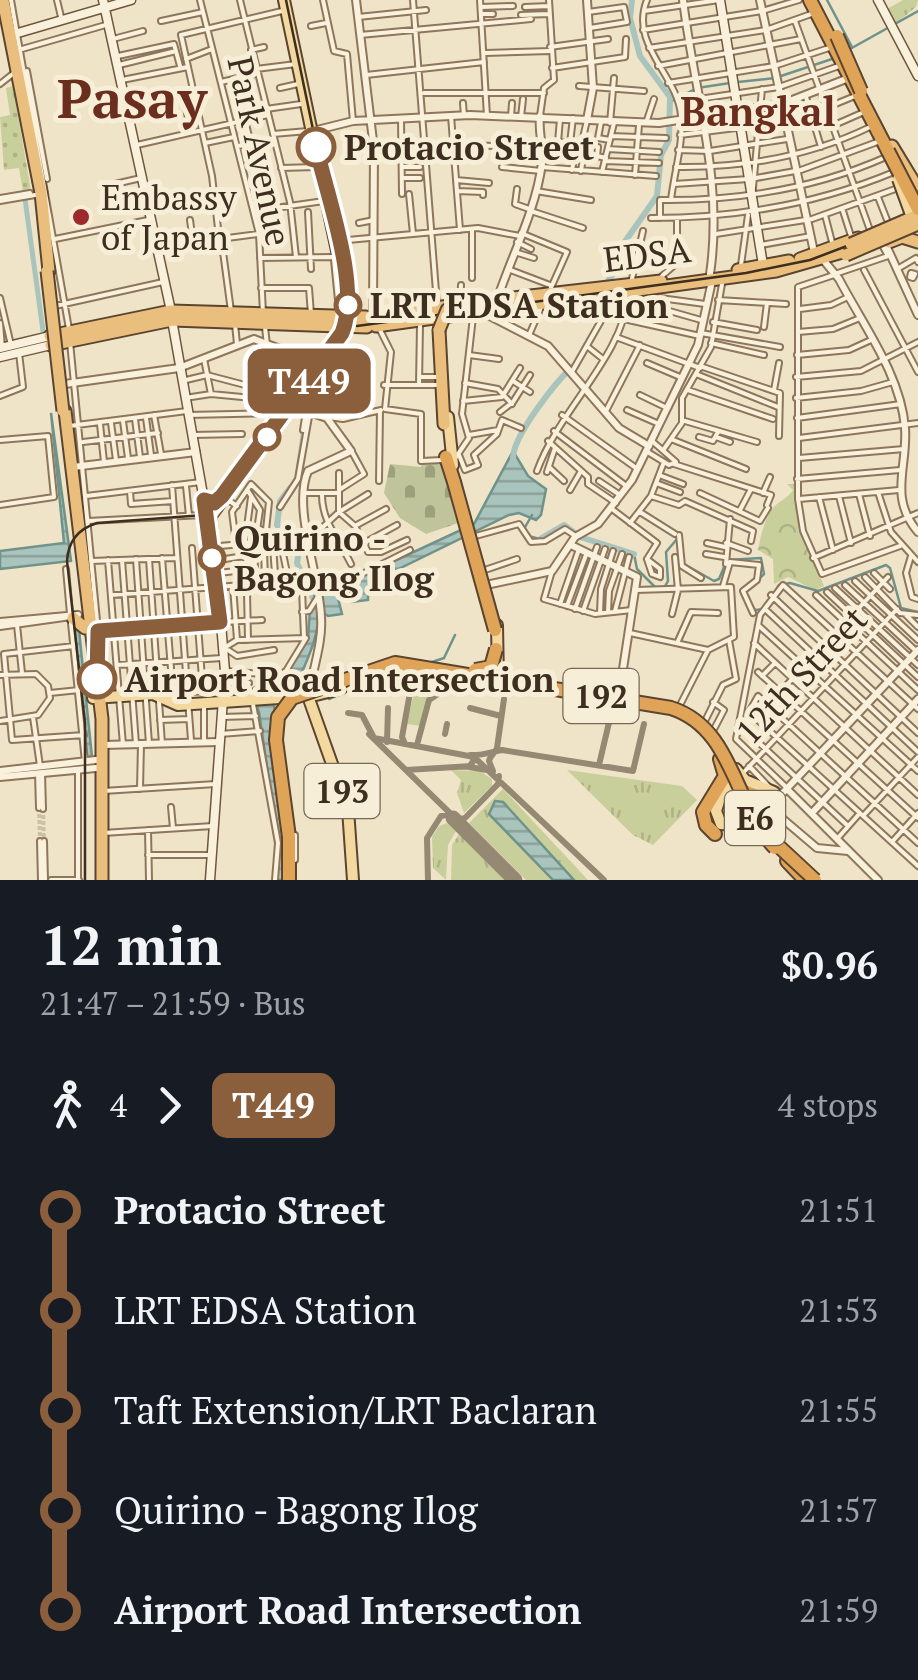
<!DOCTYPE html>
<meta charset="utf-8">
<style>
body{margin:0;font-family:"PT Serif",serif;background:#20242c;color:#f1f3f6;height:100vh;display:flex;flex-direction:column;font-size:38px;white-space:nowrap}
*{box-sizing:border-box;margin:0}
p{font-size:32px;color:#9ea1a6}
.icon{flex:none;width:55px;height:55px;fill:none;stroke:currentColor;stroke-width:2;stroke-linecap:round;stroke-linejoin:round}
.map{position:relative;height:880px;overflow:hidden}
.drawer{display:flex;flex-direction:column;background:#171b24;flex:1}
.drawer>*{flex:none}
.badge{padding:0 20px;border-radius:15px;font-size:35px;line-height:65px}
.map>.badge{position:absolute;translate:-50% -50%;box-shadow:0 0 0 5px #fff}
.legs{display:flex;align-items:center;gap:15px;height:110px;padding:0 40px;font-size:32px}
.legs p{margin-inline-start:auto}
.headline{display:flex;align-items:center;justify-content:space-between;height:170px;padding:0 40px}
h1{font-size:55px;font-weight:600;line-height:75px}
ul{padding:0 40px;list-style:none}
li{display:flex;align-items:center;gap:35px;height:100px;font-size:38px}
li i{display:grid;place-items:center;width:15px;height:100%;margin:0 12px;background:currentColor}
li i::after{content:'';width:25px;height:25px;margin:-12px;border:8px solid;border-radius:50%;background:#171b24}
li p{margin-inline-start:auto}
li:first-child i{background:linear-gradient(#0000 50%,currentColor 0)}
li:last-child i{background:linear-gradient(currentColor 50%,#0000 0)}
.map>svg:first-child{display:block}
</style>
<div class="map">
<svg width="918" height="880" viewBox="0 0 918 880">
<defs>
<pattern id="grass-tufts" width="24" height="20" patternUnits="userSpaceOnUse" patternTransform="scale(2.5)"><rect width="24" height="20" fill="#c9cf9b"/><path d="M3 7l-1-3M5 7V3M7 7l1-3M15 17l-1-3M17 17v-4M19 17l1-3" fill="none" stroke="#aeb285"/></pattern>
<pattern id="forest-crowns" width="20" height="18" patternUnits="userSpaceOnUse" patternTransform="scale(2.5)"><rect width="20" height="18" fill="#c9cf9b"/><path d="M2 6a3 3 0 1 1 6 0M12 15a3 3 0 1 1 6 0" fill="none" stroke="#aeb285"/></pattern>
<pattern id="cemetery-stones" width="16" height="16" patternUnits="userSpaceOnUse" patternTransform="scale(2.5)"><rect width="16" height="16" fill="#bfc49a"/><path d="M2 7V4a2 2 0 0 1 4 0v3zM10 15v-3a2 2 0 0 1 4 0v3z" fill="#9ca07d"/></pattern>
<pattern id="park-dots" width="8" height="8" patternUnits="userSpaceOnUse" patternTransform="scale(2.5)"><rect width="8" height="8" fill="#c9cf9b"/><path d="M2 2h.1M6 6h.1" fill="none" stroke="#aeb285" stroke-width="1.8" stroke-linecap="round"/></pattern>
<pattern id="water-rules" width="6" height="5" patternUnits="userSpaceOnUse" patternTransform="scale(2.5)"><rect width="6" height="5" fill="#a9c4bc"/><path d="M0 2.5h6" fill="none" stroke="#8ba098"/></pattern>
</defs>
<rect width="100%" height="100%" fill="#f0e4c8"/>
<!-- grass -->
<path fill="url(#grass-tufts)" d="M903 0H918L916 7 895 24 887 9Z
M414 693 432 697 422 726 406 724Z
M451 770 480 771 492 779V786L464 813 457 793 461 780Z
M567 770 682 786 697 800 653 845 633 835Z
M503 789 588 880H526L469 823Z
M741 790 770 793V801L743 822 725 824 718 804Z
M447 823 456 831 448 845 446 880 433 868 432 837 439 826Z
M459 834 505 880H451L452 845Z"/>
<!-- forest -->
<path fill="url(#forest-crowns)" d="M787 484H794L804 537 824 586 815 590 788 577 774 584 773 559 758 550C761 535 764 520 773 508 780 500 787 499 793 490Z"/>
<!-- cemetery -->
<path fill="url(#cemetery-stones)" d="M446 461 461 522 426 534 400 518 384 493 390 464 421 467 422 462Z"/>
<!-- park -->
<path fill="url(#park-dots)" d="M13 86 31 191 23 192 19 168 4 170 0 117 10 115 6 88Z"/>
<!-- water -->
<path fill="url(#water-rules)" stroke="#6f938a" stroke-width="2.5" d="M51 413 71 561 0 569V551L64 543Z
M513 451 528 476 546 489 541 515 536 520 519 513 509 515 368 584V600L352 602 348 591 337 594 342 614 328 616 319 610C318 643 305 663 294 691L273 695 292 880H276L278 843 259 712 252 693 283 673 308 638 310 610 327 587 360 577 474 524Z
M74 630H79L92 757 87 758Z
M495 801 503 802 574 880H553L489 814Z"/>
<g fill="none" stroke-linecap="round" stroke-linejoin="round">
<!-- stream -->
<path stroke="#6f938a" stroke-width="2.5" d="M827 0 852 47
M850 49 918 11
M738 82 775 78 832 59
M670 102 697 88 730 83
M524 529 532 515
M528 536 540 539
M634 554 637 569 656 588
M684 564 714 581 719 579 727 560 761 558 764 574 755 583
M664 588 668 581 666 552 677 539
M751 605 755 610 764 609 779 585 790 583 818 591 886 565 890 568 901 608 918 612
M429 663 444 658 455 635
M361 684 372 676
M329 699 358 686"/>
<!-- canal -->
<path stroke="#a9c4bc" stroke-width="5" d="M25 199 44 338"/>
<!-- river -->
<path stroke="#a9c4bc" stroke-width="6" d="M599 322 607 302 606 284 618 267 619 250 657 196 661 155 669 140 670 97 640 56 630 18 632 0
M513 459C512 437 555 383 572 367
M298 473 305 426
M290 488 280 501 277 525 282 531 302 533 297 563 313 598
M540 539 564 525 580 537 634 554"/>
<!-- taxiway -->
<path stroke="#968974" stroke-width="6" d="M504 699 497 748C495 753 490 756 489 761L493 771 469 767 474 760 470 755C482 756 491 752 502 750L633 771 644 724
M470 708 501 716
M348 713 362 715 373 736
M369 734 457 820 465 818 498 784 499 776
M445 734 447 724
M374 738 474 757 604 880
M387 742 388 708
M405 744 402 737 411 687
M417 745 429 700 438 694
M599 765 611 714
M406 770 472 766
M428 880 427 838 441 816 450 814"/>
<!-- runway -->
<path stroke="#968974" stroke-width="15" d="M453 818 515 880"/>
<!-- minor-tunnel -->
<path stroke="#ccc0a6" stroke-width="4" stroke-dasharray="4 2" stroke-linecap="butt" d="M39 808 40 841
M43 809 44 841"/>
<!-- secondary-tunnel -->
<path stroke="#ccc0a6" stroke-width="8" stroke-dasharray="8 4" stroke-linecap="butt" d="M255 458 281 425"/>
<defs>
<path id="minor" d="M11 0 69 329
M57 0 62 21
M200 0 259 234 263 313
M240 0 290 202 296 257
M323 0 334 51 347 54 353 121
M413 0 437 304
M480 0 487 116
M647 0C629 45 677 74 681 115 684 142 674 173 671 200
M481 7 513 6
M525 7 549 6
M644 11 719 0
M588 12 624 7 627 22 590 28
M481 14H493
M521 15 549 14
M358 17 426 10
M161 21 203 12
M795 21 871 233
M311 26 326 23
M643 30 762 11 799 0
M360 35 531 19
M113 39 143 31
M550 47 608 39
M649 48 766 30 814 13
M22 49 109 24
M251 50 264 47
M485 53 550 51
M118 56 174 44 180 66
M186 59 212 49
M119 65 176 51
M658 66 801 39
M552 68 625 57 626 39
M256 69 296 64
M27 71 47 179
M366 75 484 62
M122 80 188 67
M221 82 255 74
M668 83 774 66 829 48
M0 84 14 73
M579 86 644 91
M280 88 298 84
M424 93H544
M806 97 821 147
M699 99 779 87 839 66
M463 103 464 116
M196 104 186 106 188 119 199 117
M266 109 301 104
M811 114 855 96
M451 116 460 230
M540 116 544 88 554 80 549 0
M511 117 512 103
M521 117 523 99
M401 119 402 194
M560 119 558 142 570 143 573 118
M245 120 251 145
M601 122 598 138 610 140
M610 123 614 78
M646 123 654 99
M832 126 864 112
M273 134 308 131
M680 135 784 122
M611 136 666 138
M583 138 587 120
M205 143 234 137
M137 145 268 115
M453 145 542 147
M237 146 275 142
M598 147 597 156 606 158
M608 149 659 152
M678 150 710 151 787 139
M605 161 659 163
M402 167H420
M502 167 541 171
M542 167 656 176
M676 167C742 168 810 156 870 127
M281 168 316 167
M572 170 576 149
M581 171 584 151
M602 172 614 123
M635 175 639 125
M402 178H420
M756 178 801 170 880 141
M456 180 489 183
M674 184 749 179
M102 187 141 178
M753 188 762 89
M517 189 515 204 529 209
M457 191 483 192V195
M536 191 591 200
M409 194 413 234
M878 197 889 225
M0 198 30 193
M0 201 35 195
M254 211 331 200
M531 211 583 228
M843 211 851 236
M308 212 311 269
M825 215 832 242
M651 218C736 218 815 205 894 172
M660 218V200C739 201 814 189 886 157
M190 220 193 241
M359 223 374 220
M521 233 567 252 550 290
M716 234 812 219 898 188
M219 237 212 176 181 35 282 11
M221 237 231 311
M55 239 148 220
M337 241 478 228 520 236
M517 242 531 249
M761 245 811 236
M159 247 258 234
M518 253 534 258
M260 258 333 257
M334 260 339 310
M741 265 748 215
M899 268 916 258 918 262
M508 269 550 285
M864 270 918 372
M911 273 915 274 913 278 910 277Z
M835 274 888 256 882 245
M834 275 798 287V499L803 531 822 574 900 546
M662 276 677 263V218
M472 278V229
M631 283 643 231
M261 288H309L311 314
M0 298 11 345
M718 300 786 304
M460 304 461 285
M55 306 163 282
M800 309 831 305 848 297
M624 319 700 336
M701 320 659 308 660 298 705 304
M713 322 757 330
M0 323 2 348
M235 324 237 344
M265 327 273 401
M764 327 767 303
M379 328 391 352 385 409 421 414V461L442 460
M798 332 833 329 860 318
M530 333 542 305
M701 333 780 347
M616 337 700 368
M70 342 98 631
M711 343 764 355
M588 347 603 359
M469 355 499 359
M797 355 849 350 871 340
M204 359 211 394
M647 363 680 377
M700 366 780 393 779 436
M573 370 614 298
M696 374 778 407
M419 377H439
M796 377 861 371 918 342
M186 380 207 375 245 385
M513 381 530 392
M259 383 298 390
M465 383 498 389 512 404
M384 385H440
M419 385 420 325
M688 390 773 419
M774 390 779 363
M640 395 667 408
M0 396 23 387 19 353
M185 398 211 394 242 397
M796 398 861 391 893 382
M463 401 502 397 520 368
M627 410 659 424
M606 411 640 345
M500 412 513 402 530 375
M154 415 161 454
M188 415 274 413
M562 415 636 468
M328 417 343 419 381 410
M146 418 151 455
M797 418 901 404
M135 419 140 457
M123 421 128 458
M685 421 757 442
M111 423 116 460
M100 424 104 462
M69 426 187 411
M303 430 306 411
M554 431 625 485
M192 435 242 434
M469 435 498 430
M699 437 713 441 718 432
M716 437 730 442
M799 438 918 423
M671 439 746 469
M0 440 48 436 54 497 0 505
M548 441 588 477V484L616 503
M83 442 158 433
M664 449 682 423V398L711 347 722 284
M646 451 669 465 676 462 652 441
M459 455 465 470 478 465 474 455 497 434 502 420 521 428
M456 457 469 438 462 414 473 317
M799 458 904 449
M674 464 771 495 767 505
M549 467 564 481
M537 471C560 408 623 357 629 293
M547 472 555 448
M339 473V512L355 526 368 552H381L407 540
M659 475 683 484
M797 479 900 470
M379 481 380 411
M599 481 620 495
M656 483 680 492
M172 485 191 740
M186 486 189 516
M339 490 364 474 352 452
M570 490 581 471
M130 491 131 504 173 501
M878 492 891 532 918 562
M305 493H339
M322 493C321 521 339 539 351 564
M700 493 760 521 768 508
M763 493 770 477
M859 494 870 536
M86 496 201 482
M222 496 237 506
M651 496 679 505 685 501 753 531 751 541
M839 496 851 543
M819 497 833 550
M799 499 899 490
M280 507 298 479 310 411
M612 509 657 543 647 559
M740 510 751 489
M640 512 675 534
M88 521 203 515
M630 523 651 496 664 462
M355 526 386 509
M258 528 280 539 287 573 302 589 304 637
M679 535 682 566 701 578
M256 536 273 546 275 574
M472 537 519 524 531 542 545 541 565 529 574 535
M310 539 339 512 368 494
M245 542 251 497
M246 542 248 640
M236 543 232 512 251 484 269 502 266 530
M364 543 397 525
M707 543 725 547
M726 543 748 551
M210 547 251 543 264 552 265 578 287 573
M192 548 203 691
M311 551 323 549 337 537
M706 554 724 557
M911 556 906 573 912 597 918 599
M162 558 173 693
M813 558 918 513
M136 559 149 744
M149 559 162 744
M647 559 652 574 660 577
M647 559 660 569V577
M108 560 123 745
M122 560 136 744
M219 560 244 556
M91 561 176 558
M726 564 730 519
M66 569 70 614
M482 571 517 559
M552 571 544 599 595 614 632 610
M219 573 243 570
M874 573 890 589
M865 577 900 613 918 615
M855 581 918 640
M845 585 915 650
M233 586 237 640
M723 586 730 562 759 565 757 580 743 591 753 613
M835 588 918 665
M636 590 731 587 734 637 708 650 679 707
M827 592 918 677
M111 595 256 584 254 550 260 510 248 491
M771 595 918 733
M816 595 918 690
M560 604 578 552
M567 606 586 555
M575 609 597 547
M765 609 918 752
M583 611 605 549
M615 611 629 557
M302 612 309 611 324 587 352 579 410 550
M608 612 609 591 622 554
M600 613 601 589 613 551
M672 614 678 590 675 557
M906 615 918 627
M223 622 262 620
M71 623 85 762
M17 625 22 673
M758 625 918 771
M630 633 708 650
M678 641 691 612 718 613
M754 643 918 795
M74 646 4 654 12 740 84 735
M224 648 237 640 306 638 286 671 251 693 278 843 275 880
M228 650 237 656 274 650
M117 665 222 658
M226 671 276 675
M758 672 918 818
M0 675 36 674 48 686 50 698 38 715 0 721
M762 676 775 663
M225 683H249
M780 692 888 577
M50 693 79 690
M162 694 222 690
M204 708V742
M33 717 40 766
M221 717 256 716
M160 720 189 719
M704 723 723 685 736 679 729 640
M739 724 848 826
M712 733 724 710 713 702
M220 734 260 731
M749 766 769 787
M38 773 39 808
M42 773 43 809
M743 773 897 609
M787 788 736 739 760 615 783 585 918 709
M140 789 141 744
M103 791 216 784
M171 807 173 828
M863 816 918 757
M148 830 149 880
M103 833 213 826
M295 835V860
M837 839 860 813
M40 841 41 880
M44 841 45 880
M892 842 918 813
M918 843 758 696 749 712 918 866
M148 855H209
M78 878V769
M51 880H79"/>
<path id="tertiary" d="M356 0 374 149 373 313
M587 0 593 88 587 120
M683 0C694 93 724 179 710 274
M760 0 814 252
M313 131 353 121 470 115 659 123 782 104 846 79
M885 243 918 315
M825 262 839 279C863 325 901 375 905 428 908 467 888 497 918 532
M497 300C512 255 536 210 542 163 544 147 538 133 540 116
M484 313 548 346 619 428 649 446
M65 384 179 368 254 339 324 366
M291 406 327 418 351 451 308 471C292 508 320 576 321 617 323 641 313 669 309 693
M73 467 196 452
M571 545 637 577 619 695
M486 585 552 571 575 537 598 524 632 480 698 345 712 281
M0 622 78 615 0 626
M97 638 98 631 222 622
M103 745 219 742
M0 771 96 760
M0 777 96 768
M787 789 878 880
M777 799 918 650
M771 809 817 848 848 851
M812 813 918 699"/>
<path id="secondary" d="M103 0 171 311
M720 0 763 265
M878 0 918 76
M11 35 131 0
M172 320 208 523
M0 348 50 336
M0 357 51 345
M273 429 344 328
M210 880 225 671 212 517 255 458"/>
<path id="primary" d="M284 0 348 303
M448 417 453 465
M497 625 498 679
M316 695 340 689 355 679
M93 698 153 694 178 705 294 697
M309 699 348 809 353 880
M736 769 745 780 774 792 775 802 762 822
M725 794 733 782 732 772
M720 798 716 811 721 824 752 826 762 834"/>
<path id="trunk" d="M3 0 41 193 49 271
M892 146 918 189
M889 242 902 237 918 242
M800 259 858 238
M738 270 789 261
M505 299 661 281
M375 316 457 305
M341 319 347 297
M376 326 776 271 853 249
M439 330 444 424
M50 336 171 311 366 317
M51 345 172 320 367 327
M65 411 102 719V880
M73 618 85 628"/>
<path id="motorway" d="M810 0 888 151
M446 457 454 482
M276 740 289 837V880
M741 790 757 796 759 816
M715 834 706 825 703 812 725 776 720 759
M787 861 805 880"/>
</defs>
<!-- minor casing -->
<use href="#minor" stroke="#8d765c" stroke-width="8"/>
<!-- tertiary casing -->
<use href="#tertiary" stroke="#8d765c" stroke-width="10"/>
<!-- secondary casing -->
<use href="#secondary" stroke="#6f573f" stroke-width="11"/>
<!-- primary casing -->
<use href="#primary" stroke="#5b4430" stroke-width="14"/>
<!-- trunk casing -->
<use href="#trunk" stroke="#5b4430" stroke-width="15"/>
<!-- motorway casing -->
<use href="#motorway" stroke="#5b4430" stroke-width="16"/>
<!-- minor -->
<use href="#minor" stroke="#faf1dc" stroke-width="4"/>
<!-- tertiary -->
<use href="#tertiary" stroke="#faf1dc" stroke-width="6"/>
<!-- secondary -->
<use href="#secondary" stroke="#faf1dc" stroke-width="8"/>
<!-- primary -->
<use href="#primary" stroke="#f3d9a0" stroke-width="10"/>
<!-- trunk -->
<use href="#trunk" stroke="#eabe7c" stroke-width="11"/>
<!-- motorway -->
<use href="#motorway" stroke="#e0a458" stroke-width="12"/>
<!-- tram -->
<path stroke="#3d2e20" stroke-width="2.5" d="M357 326 746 273 810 260 918 219
M273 432 341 341 350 307 286 0
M85 880V723L67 561C68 541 78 529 97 523L204 515 253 457"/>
<defs>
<path id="primary-bridge" d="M898 179 910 212"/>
<path id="trunk-bridge" d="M851 244 918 215
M846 255 918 224
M47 271 63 411
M439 330 447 310 515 300"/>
<path id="motorway-bridge" d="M837 36 861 91
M888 151 918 209
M454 482 495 630
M475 670 491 667 496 649
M276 740 278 717 292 698 395 663 671 708C734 728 734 806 775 848
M773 841 815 880"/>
</defs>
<!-- primary-bridge casing -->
<use href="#primary-bridge" stroke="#5b4430" stroke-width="14" stroke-linecap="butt"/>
<!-- trunk-bridge casing -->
<use href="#trunk-bridge" stroke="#5b4430" stroke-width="15" stroke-linecap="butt"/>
<!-- motorway-bridge casing -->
<use href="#motorway-bridge" stroke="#5b4430" stroke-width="16" stroke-linecap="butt"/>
<!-- primary-bridge -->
<use href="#primary-bridge" stroke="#f3d9a0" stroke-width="10"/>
<!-- trunk-bridge -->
<use href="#trunk-bridge" stroke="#eabe7c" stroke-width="11"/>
<!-- motorway-bridge -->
<use href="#motorway-bridge" stroke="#e0a458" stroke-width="12"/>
</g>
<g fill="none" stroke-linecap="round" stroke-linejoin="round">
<defs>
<path id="line-1" d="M97 679 98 631 220 622 204 500 214 503 222 496 342 333C361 287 327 196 316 147"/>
</defs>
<!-- line-1 casing -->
<use href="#line-1" stroke="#fff" stroke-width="22"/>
<!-- line-1 -->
<use href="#line-1" stroke="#8b5e3c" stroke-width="15"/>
</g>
<!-- markers -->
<g fill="#fff" stroke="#8b5e3c" stroke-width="5">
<circle cx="316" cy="147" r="18"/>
<circle cx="348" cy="305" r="12"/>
<circle cx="267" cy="437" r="12"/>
<circle cx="212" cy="558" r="12"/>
<circle cx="97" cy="679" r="18"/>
</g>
<circle fill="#9e2a2b" stroke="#f7eed8" stroke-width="4" cx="81" cy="217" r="10"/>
<g text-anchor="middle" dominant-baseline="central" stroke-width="10" stroke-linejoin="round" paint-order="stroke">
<!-- shield labels -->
<g fill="#f7eed8" stroke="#756857" stroke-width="2.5">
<rect x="563.5" y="669" width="75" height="54" rx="8"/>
<rect x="304.5" y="764" width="75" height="54" rx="8"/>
<rect x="725" y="791" width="60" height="54" rx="8"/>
</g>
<g font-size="32" font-weight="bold" fill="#3d2e20">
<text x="601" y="696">192</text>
<text x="342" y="791">193</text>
<text x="755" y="818">E6</text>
</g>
<!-- stop labels -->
<g font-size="35" font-weight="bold" fill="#3d2e20" stroke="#f7eed8" text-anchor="start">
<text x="344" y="147">Protacio Street</text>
<text x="370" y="305">LRT EDSA Station</text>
<text x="234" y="538">Quirino -<tspan x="234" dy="40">Bagong Ilog</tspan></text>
<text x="124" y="679">Airport Road Intersection</text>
</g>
<!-- street labels -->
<g font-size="35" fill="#3d2e20" stroke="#f7eed8">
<text transform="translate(260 151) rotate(78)">Park Avenue</text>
<text transform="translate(647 254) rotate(-7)">EDSA</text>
<text transform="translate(801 675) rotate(-47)">12th Street</text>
</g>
<!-- poi labels -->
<g font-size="35" fill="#3d2e20" stroke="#f7eed8" text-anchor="start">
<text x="101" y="197">Embassy<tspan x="101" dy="40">of Japan</tspan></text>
</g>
<!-- quarter labels -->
<g font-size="40" font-weight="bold" fill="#6b2e1e" stroke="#f7eed8">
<text x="758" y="110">Bangkal</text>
</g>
<!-- town labels -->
<g font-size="55" font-weight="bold" fill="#6b2e1e" stroke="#f7eed8">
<text x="132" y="97">Pasay</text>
</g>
</g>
</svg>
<b class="badge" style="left:309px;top:381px;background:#8b5e3c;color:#fff">T449</b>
</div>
<section class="drawer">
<div class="headline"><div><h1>12 min</h1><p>21:47 – 21:59 · Bus</p></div><b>$0.96</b></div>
<div class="legs"><svg class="icon" aria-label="walk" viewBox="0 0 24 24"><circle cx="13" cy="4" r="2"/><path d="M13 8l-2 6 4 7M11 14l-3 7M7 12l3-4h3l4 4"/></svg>4<svg class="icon" aria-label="forward" viewBox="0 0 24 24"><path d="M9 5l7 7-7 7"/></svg><b class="badge" style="background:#8b5e3c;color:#fff">T449</b><p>4 stops</p></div>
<ul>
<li><i style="color:#8b5e3c"></i><b>Protacio Street</b><p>21:51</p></li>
<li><i style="color:#8b5e3c"></i><span>LRT EDSA Station</span><p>21:53</p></li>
<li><i style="color:#8b5e3c"></i><span>Taft Extension/LRT Baclaran</span><p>21:55</p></li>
<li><i style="color:#8b5e3c"></i><span>Quirino - Bagong Ilog</span><p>21:57</p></li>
<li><i style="color:#8b5e3c"></i><b>Airport Road Intersection</b><p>21:59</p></li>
</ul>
</section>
